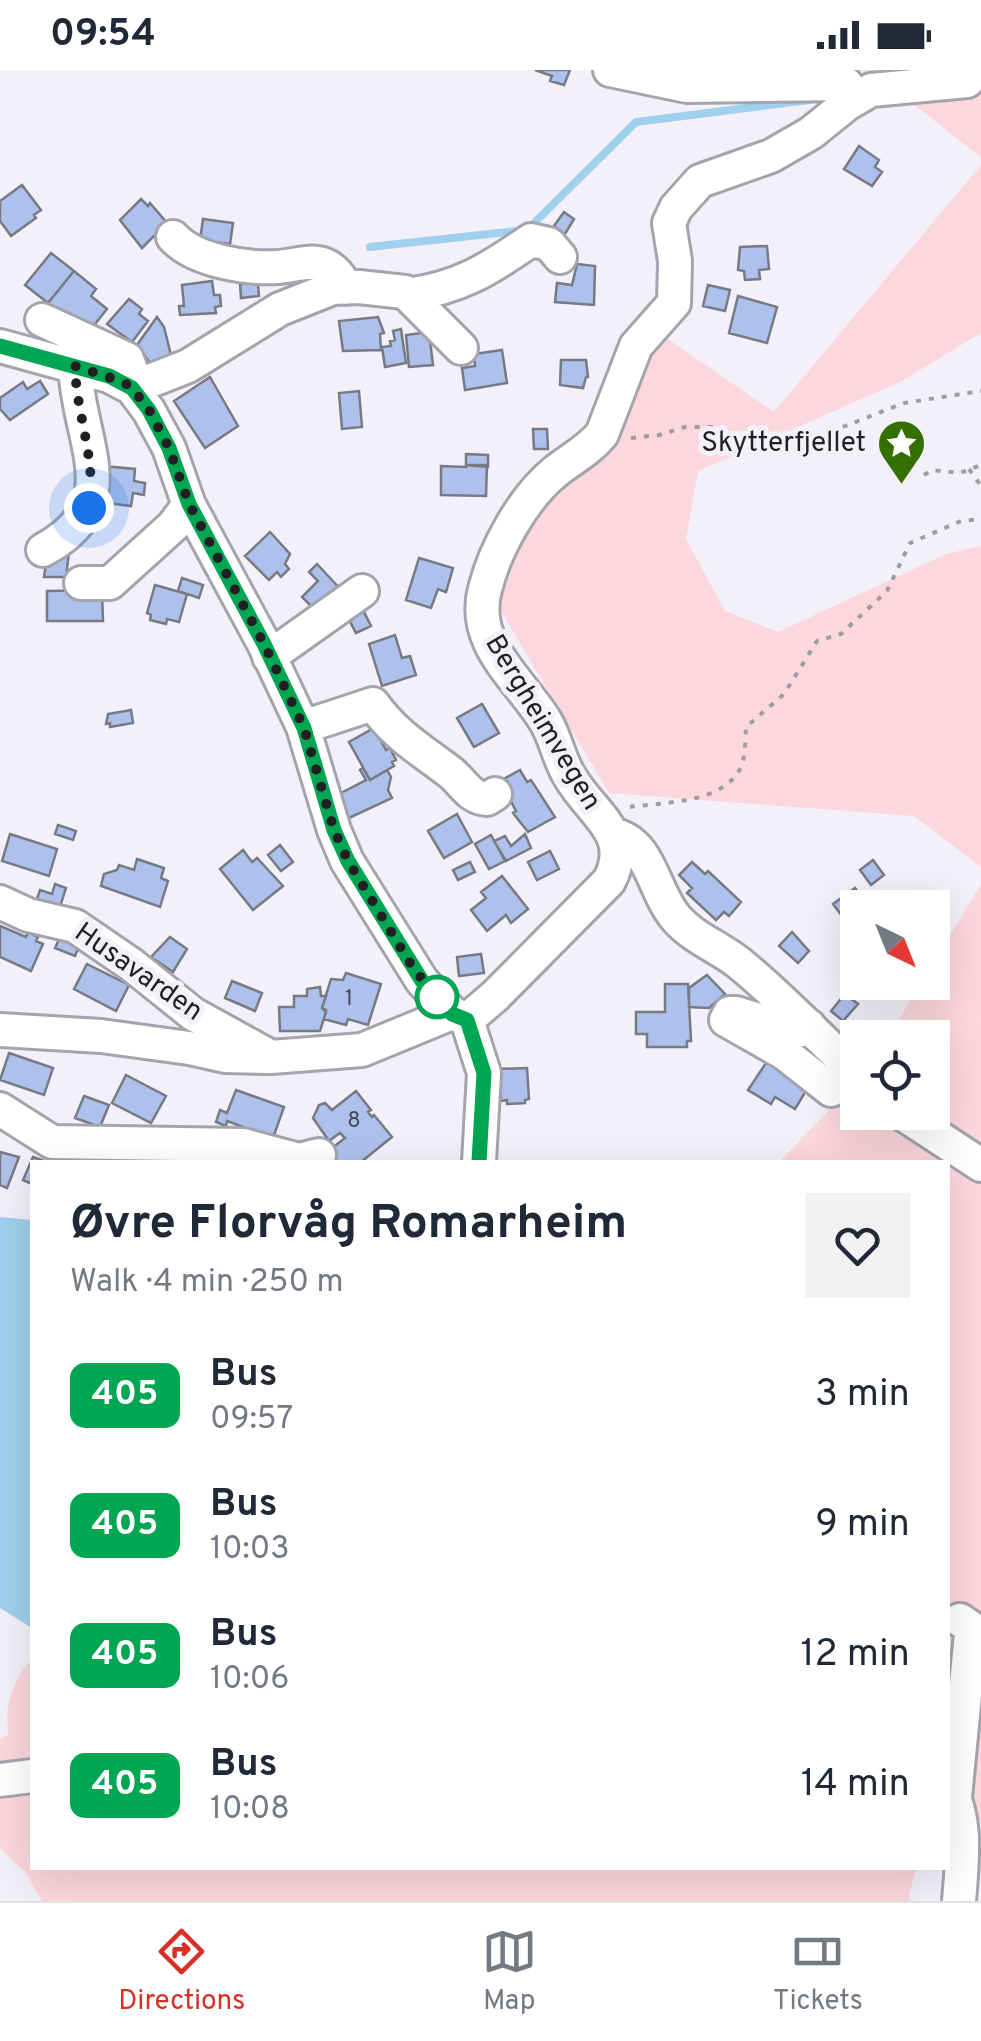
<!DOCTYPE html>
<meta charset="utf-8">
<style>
body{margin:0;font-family:Overpass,sans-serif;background:#f2f2f3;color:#1f2937;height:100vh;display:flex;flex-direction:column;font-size:38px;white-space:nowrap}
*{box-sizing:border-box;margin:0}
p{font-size:32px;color:#747a83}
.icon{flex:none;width:55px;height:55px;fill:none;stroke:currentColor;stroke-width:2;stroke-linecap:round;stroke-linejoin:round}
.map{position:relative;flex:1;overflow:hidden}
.sheet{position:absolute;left:30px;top:1090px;width:920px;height:710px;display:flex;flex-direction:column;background:#fff;border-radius:0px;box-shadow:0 10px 40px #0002}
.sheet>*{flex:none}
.badge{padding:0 20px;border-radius:15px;font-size:35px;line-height:65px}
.needle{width:65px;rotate:137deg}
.controls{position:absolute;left:840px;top:820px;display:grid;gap:20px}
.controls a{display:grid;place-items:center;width:110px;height:110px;border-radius:0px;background:#fff;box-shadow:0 10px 40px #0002;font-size:50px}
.you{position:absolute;width:50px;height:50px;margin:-25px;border:8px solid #fff;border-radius:50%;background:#1a73e8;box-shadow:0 0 0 15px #1a73e833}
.map>.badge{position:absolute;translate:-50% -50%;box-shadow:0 0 0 5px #fff}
.round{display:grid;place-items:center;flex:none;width:105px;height:105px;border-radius:0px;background:#f2f2f3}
.summary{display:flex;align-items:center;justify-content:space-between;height:170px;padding:0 40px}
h1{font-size:48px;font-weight:700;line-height:75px}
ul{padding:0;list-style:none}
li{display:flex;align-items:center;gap:30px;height:130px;padding:0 40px}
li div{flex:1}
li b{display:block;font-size:38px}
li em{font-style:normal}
li .badge{min-width:110px;font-weight:700;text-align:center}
.status{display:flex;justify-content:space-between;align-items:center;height:70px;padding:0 50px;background:#fff;direction:ltr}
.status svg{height:28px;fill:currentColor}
.dock{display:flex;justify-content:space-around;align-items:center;height:140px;border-top:2px solid #e0e1e3;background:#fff;font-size:28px;color:#747a83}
.dock a{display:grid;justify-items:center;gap:5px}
.dock .active{color:#d93025}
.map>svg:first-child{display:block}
</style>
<div class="status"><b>09:54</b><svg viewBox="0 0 49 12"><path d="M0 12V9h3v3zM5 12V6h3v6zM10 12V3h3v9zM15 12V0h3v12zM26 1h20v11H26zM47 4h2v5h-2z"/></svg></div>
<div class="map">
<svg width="981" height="1831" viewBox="0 0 981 1831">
<rect width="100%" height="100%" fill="#f3f0f9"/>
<!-- green -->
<path fill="#fcd7dd" d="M862 0H981V87L904 27Z
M981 95V263L900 312 698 401 686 469 725 541 778 562 946 484 981 476V797L914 746 609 723 495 531 528 435 662 265 774 342Z
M981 814V1750L948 1753V1092H779L857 1011 858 1042H932V968L888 967 921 913 932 912 933 894Z
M32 1589V1798H916L909 1826 911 1831H42L26 1803 0 1778V1669L9 1664C3 1639 14 1606 32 1589Z"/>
<!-- water -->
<path fill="#9fd0ed" d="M0 1147 32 1150V1558L0 1538Z"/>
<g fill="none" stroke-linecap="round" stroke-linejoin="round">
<!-- stream -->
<path stroke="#9fd0ed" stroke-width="8" d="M370 177 527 160 636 52 809 30"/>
</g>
<!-- building -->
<path fill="#aec0ec" stroke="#767a82" stroke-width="2.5" d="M535 0H570L564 15 550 11 552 6Z
M859 76 879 90 875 97 882 102 872 116 844 99Z
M22 115 41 140 34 145 36 148 11 166 0 151V131Z
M141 129 148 136 150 133 167 153 142 178 120 150Z
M564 142 574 149 565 164 554 156Z
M203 149 233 153 230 174 200 170Z
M767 176 769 199 759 200 760 209 745 210 744 201 738 200 740 177Z
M51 183 74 201 48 233 25 215Z
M577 194 595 196 594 235 555 232 557 213 572 215Z
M74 201 96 219 91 226 107 239 91 259 75 246 71 251 48 233Z
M212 211 214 225H220L221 236 215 237 216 243 180 245 179 236H184L182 215Z
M258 213 259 226 241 228 240 214Z
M708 215 730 220 725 241 703 236Z
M738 226 777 237 767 273 729 263Z
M129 229 142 239 139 244 148 251 132 272 107 254Z
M157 247 164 257 171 285 153 297 137 275Z
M378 247 384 263 380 264 381 280 343 281 339 251Z
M401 259 406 293 385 297 382 277 391 276 390 271 395 270 393 261Z
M429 262 433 295 409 297 406 265Z
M502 280 507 313 465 320 462 298 475 296 474 284Z
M561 290H586L588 307H586L583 318 560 315Z
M210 307 238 356 205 378 174 331Z
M40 311 48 324 10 350 0 339V328L23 312 27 319Z
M359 321 362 357 342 359 339 323Z
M533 359H547L548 379H534Z
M466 384 488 385V397L466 395Z
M466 395H487L486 426 441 425V396L466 397Z
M103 396 135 399 134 411 145 413 144 425 133 423 131 436 99 432Z
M270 462 290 484 285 494 289 499 281 507 277 502 269 510 245 486Z
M48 479 69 482 66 507H44Z
M419 488 453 498 446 522 438 519 431 538 406 530Z
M317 494 343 522 320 545 302 527 318 511 309 502Z
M182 508 203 515 199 528 178 521Z
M155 515 187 524 179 552 167 549 166 554 150 550 151 545 147 543Z
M102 520 103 551H47V521Z
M363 540 371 556 356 563 346 544Z
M395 565 402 588 410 586 416 605 382 616 369 574Z
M482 634 499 663 474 677 457 648Z
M131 640 133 653 110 657V653L106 654 108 644Z
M374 658 386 680 390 678 396 690 392 692 394 696 370 710 349 672Z
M363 698 370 710 387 700 391 707 388 720 392 728 349 748 339 724 366 710 360 700Z
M520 700 527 712 531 710 555 747 528 762 513 743 516 741 500 711Z
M457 744 472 772 444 788 428 761Z
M58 755 76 761 73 770 55 764Z
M10 764 57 779 49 806 2 791Z
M525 764 531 778 506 791 494 771 505 766 511 776Z
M491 765 505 791 489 799 475 774Z
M280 775 293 792 281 801 268 785Z
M243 780 252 792 257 788 283 816 253 840 220 799Z
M550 781 559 799 537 810 528 792Z
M137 789 164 798 161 808 168 811 160 837 101 816 104 804 117 800 119 795 134 800Z
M873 790 884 805 871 815 860 800Z
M470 792 475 802 458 810 453 800Z
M692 792 705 804 708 801 741 832 729 846 724 842 716 850 687 823 692 818 679 805Z
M502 806 528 839 511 853 506 845 487 861 471 840 486 828 481 822Z
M55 814 66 818 58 843 35 835 40 820 52 824Z
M855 818 869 836 876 830 882 838H858V867L833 834Z
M0 856 26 867 28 862 38 867 36 871 43 874 31 901 0 887Z
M63 861 82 870 75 886 55 878Z
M792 862 809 881 798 893 779 876Z
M170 867 187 879 173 902 151 887Z
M481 884 484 903 459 906 457 887Z
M87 894 129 915 116 941 74 919Z
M346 903 381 914 368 955 348 949 346 955 324 949 326 940 322 938 331 909 343 910Z
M707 905 725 924 709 938 689 937V918Z
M232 911 262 923 255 941 225 928Z
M665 914H688L691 971H687V977H647V964H636V942H665Z
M320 917 321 926H326L322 938 326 942 320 961H280L279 937H294V926H307V919Z
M845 924 858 934 843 951 831 941Z
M9 983 53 998 44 1025 0 1010Z
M770 987 812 1011 795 1039 775 1027 771 1034 748 1020Z
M527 998 529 1029 525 1030V1033L507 1034V1030L501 1031 499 999Z
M126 1005 166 1026 151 1053 112 1033Z
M236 1020 284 1037 273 1068 227 1051 226 1056 216 1052 220 1040 227 1043Z
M356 1021 371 1040 368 1042 372 1047 374 1045 392 1067 361 1092H335L327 1082 345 1068 340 1063 329 1071 313 1048 319 1035 325 1033 332 1040Z
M84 1026 109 1035 100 1057 75 1048Z
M0 1082 19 1087 7 1118 0 1115Z
M33 1087 47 1092H32V1114L23 1110Z"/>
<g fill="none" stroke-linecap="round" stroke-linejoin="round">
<defs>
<path id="minor" d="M610 0 687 16 846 14 857 27
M173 167C195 191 247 199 278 197 294 196 310 189 325 195 335 199 341 209 347 218
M407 225C459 218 488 200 531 170L549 174 560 187
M42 250 127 289 137 316
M0 276 109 306 132 318 149 341 169 378 189 435 264 574 303 657 334 760 347 791 422 911 452 943 467 950
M132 318 188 296 280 239 333 218 359 217 405 222 461 278
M43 480C129 434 78 373 75 296
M81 513H110L173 456 189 435
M269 587 362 521
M303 657 373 634C395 665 421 680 450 702 463 712 469 728 487 729L495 724
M615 765C651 774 653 821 676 848 693 868 719 877 739 893 781 927 818 967 858 1004
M0 832 28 845 75 856 132 895 193 944 271 987 362 980 452 943
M467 950 495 926 609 811C634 764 592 745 570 707 559 690 556 669 546 652 520 609 470 574 485 519 495 479 523 428 555 402 571 389 588 381 602 364L636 276 674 233 675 191 669 153 676 138 700 111 771 86 811 63 847 34 871 20 967 11 978 0
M467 950 484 1003 479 1092
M809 956 802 960H793L736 943H730L726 950 784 983 831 1020
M0 960 101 966 189 978 225 986 267 987
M0 1039 52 1072 243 1075 299 1090 319 1085
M900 1042 981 1095
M0 1710 32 1706
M948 1715C968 1749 962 1793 959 1831
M955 1727 971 1563 969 1556 960 1550"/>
</defs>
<!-- minor casing -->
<use href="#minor" stroke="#a5a3ac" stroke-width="38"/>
<!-- path -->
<path stroke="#9e9ca3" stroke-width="4" stroke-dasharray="5 8" stroke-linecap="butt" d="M631 368 659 365 685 357H712L784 380 904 333 981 321
M969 399 981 416
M924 405 932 400 960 403 981 395
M630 737C663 732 724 734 741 697 746 685 745 670 746 657L784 624 817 571 841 564 887 521 910 473 961 451 981 449"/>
<!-- minor -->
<use href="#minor" stroke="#fff" stroke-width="32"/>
</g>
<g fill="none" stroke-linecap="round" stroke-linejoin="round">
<defs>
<path id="line" d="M0 276 109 306 132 318 149 340 169 378 189 434 264 574 304 658 334 760 348 791 422 911 452 944 467 950 484 1003 479 1092"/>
</defs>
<!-- line casing -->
<use href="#line" stroke="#fff" stroke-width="22"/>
<!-- line -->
<use href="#line" stroke="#00a651" stroke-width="15"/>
<!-- walk -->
<path stroke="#211f23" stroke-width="10" stroke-dasharray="0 18" d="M89 438C97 390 76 344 75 296L123 312 132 318 149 340 169 378 189 434 264 574 304 658 334 760 348 791 413 898 437 927"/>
</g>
<!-- icons -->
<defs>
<symbol id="sight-pin" viewBox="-11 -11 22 30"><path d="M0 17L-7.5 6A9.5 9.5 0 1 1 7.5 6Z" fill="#347000" stroke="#f3f0f9"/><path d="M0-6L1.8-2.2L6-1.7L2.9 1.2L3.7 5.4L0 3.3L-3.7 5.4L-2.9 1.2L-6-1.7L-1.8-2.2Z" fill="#fff"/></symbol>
</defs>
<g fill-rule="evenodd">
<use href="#sight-pin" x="874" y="346" width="55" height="75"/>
</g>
<!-- markers -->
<circle fill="#fff" stroke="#00a651" stroke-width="5" cx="437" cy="927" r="20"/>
<g text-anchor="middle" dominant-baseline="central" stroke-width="10" stroke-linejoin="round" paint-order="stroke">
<!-- number labels -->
<g font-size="22" fill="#444755">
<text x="349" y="929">1</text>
<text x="354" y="1051">8</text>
</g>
<!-- poi labels -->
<g font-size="28" fill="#211f23" stroke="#f3f0f9" text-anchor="end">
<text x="866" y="374">Skytterfjellet</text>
</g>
<!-- street labels -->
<g font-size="28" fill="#211f23" stroke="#f3f0f9">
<text transform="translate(542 653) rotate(59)">Bergheimvegen</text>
<text transform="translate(138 903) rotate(35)">Husavarden</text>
</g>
</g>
</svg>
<div class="controls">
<a><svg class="needle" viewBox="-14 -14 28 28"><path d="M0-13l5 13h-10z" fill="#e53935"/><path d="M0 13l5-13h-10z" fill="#747a83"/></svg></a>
<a><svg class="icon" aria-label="locate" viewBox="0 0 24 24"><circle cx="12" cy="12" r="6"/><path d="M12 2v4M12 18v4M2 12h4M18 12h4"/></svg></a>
</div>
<div class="you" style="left:89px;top:438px"></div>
<section class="sheet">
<div class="summary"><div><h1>Øvre Florvåg Romarheim</h1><p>Walk · 4 min · 250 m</p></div><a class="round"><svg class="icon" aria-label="heart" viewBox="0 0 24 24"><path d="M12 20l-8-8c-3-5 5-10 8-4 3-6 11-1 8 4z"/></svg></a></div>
<ul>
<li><span class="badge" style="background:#00a651;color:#fff">405</span><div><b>Bus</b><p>09:57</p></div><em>3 min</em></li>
<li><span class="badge" style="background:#00a651;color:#fff">405</span><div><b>Bus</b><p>10:03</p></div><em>9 min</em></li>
<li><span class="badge" style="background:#00a651;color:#fff">405</span><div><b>Bus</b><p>10:06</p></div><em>12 min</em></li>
<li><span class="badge" style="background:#00a651;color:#fff">405</span><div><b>Bus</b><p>10:08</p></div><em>14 min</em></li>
</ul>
</section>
</div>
<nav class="dock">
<a class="active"><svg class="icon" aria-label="directions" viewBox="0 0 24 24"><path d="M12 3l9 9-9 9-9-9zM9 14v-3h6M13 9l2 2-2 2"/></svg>Directions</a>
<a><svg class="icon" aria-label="map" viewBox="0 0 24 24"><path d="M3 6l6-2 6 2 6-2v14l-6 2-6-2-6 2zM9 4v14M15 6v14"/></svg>Map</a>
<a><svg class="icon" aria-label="tickets" viewBox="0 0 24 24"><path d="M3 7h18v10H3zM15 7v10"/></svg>Tickets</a>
</nav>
